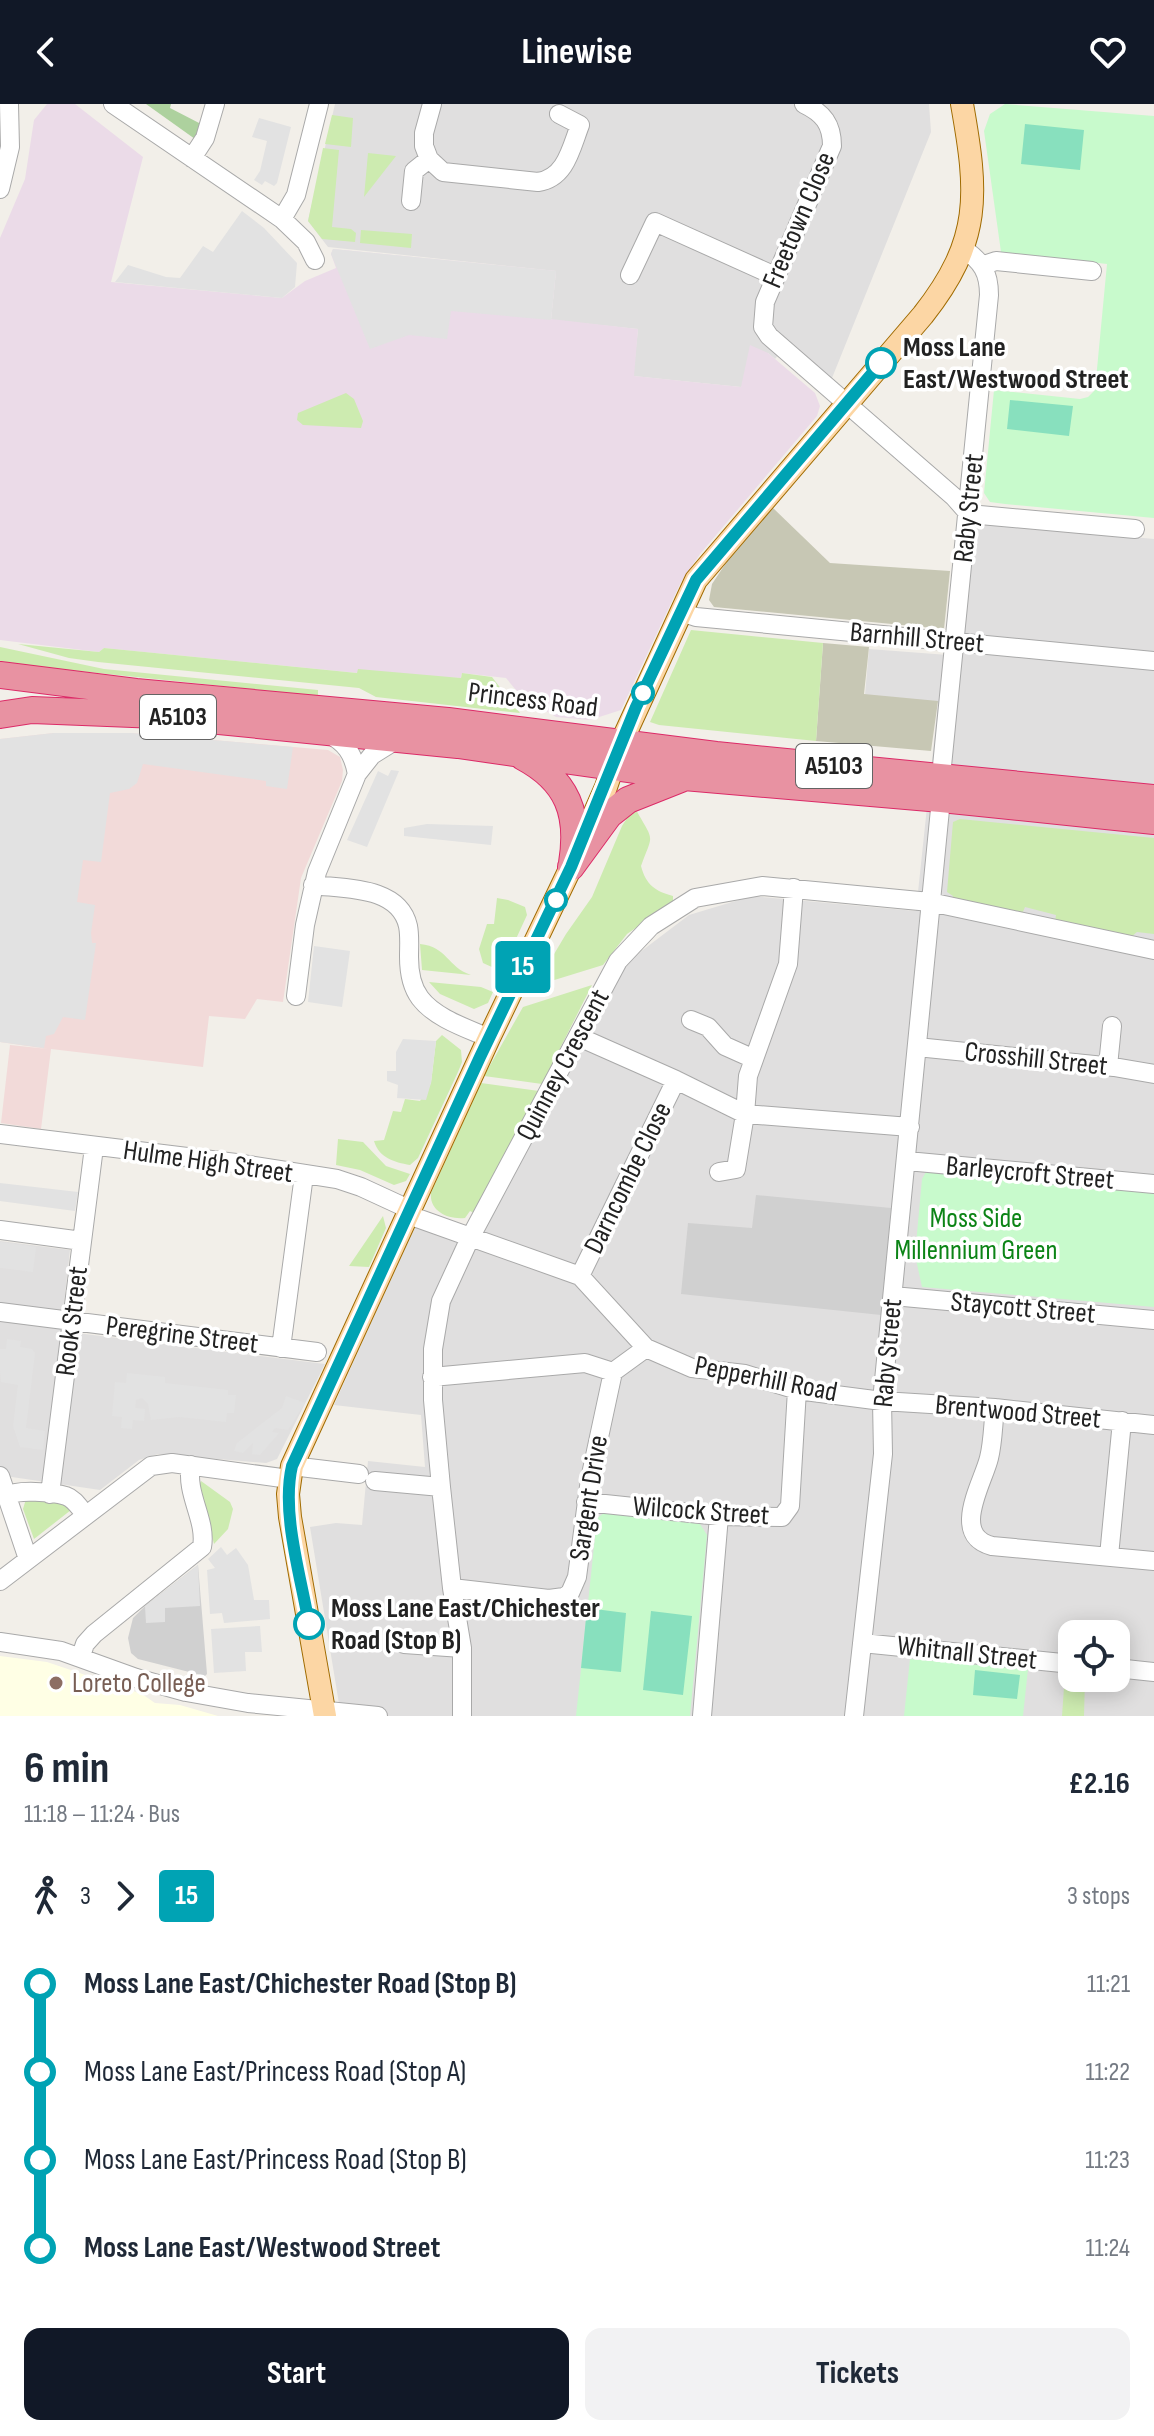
<!DOCTYPE html>
<meta charset="utf-8">
<style>
body{margin:0;font-family:"Sofia Sans Condensed",sans-serif;background:#f2f2f3;color:#1f2937;height:100vh;display:flex;flex-direction:column;font-size:30px;white-space:nowrap}
*{box-sizing:border-box;margin:0}
p{font-size:26px;color:#747a83}
.icon{flex:none;width:44px;height:44px;fill:none;stroke:currentColor;stroke-width:2;stroke-linecap:round;stroke-linejoin:round}
.map{position:relative;height:1612px;overflow:hidden}
.side{display:flex;flex-direction:column;background:#fff;flex:1}
.side>*{flex:none}
.badge{padding:0 16px;border-radius:6px;font-size:28px;line-height:52px}
.buttons{position:absolute;left:1058px;top:1516px;display:grid;gap:16px}
.buttons a{display:grid;place-items:center;width:72px;height:72px;border-radius:16px;background:#fff;box-shadow:0 4px 20px #0003;font-size:40px}
.map>.badge{position:absolute;translate:-50% -50%;box-shadow:0 0 0 4px #fff}
.legs{display:flex;align-items:center;gap:12px;height:88px;padding:0 24px;font-size:26px}
.legs p{margin-inline-start:auto}
.summary{display:flex;align-items:center;justify-content:space-between;height:136px;padding:0 24px}
h1{font-size:44px;font-weight:700;line-height:60px}
.primary-button{display:flex;gap:16px;margin-top:auto;padding:16px 24px}
.primary-button a{flex:1;height:92px;border-radius:16px;background:#111827;color:#fff;font-size:32px;font-weight:700;line-height:92px;text-align:center}
.primary-button a+a{background:#f2f2f3;color:#1f2937}
ul{padding:0 24px;list-style:none}
li{display:flex;align-items:center;gap:28px;height:88px;font-size:30px}
li i{display:grid;place-items:center;width:12px;height:100%;margin:0 10px;background:currentColor}
li i::after{content:'';width:20px;height:20px;margin:-10px;border:6px solid;border-radius:50%;background:#fff}
li p{margin-inline-start:auto}
li:first-child i{background:linear-gradient(#0000 50%,currentColor 0)}
li:last-child i{background:linear-gradient(currentColor 50%,#0000 0)}
header{display:flex;justify-content:space-between;align-items:center;height:104px;padding:0 24px;background:#111827;color:#fff;font-size:36px;font-weight:700}
.map>svg:first-child{display:block}
</style>
<header><svg class="icon" aria-label="back" viewBox="0 0 24 24"><path d="M15 5l-7 7 7 7"/></svg>Linewise<svg class="icon" aria-label="heart" viewBox="0 0 24 24"><path d="M12 20l-8-8c-3-5 5-10 8-4 3-6 11-1 8 4z"/></svg></header>
<div class="map">
<svg width="1154" height="1612" viewBox="0 0 1154 1612">
<rect width="100%" height="100%" fill="#f2efe9"/>
<!-- residential -->
<path fill="#e0dfdf" fill-rule="evenodd" d="M335 0H929L931 28 832 274 789 239 775 255 768 249 741 283 633 272 638 225 551 216 556 167 328 143 308 117Z
M974 418 1154 435V1612H341L310 1423 336 1419 362 1421 368 1357 425 1363 421 1311 334 1301 417 1116 479 1137 627 858 689 811 752 792 916 807 938 599 865 591 869 545 961 552ZM1072 1530H1116V1574H1072Z
M0 1137 70 1146 61 1227 325 1260 277 1355 266 1359 158 1350 139 1356 100 1386 5 1372 0 1374Z"/>
<!-- commercial -->
<path fill="#f2dad9" d="M54 629H131L328 646 340 653 343 666 342 677 301 774 283 898 257 895 245 915 209 912 203 963 51 945 41 1025 1 1019 10 941 48 945 0 938V635Z"/>
<!-- industrial -->
<path fill="#ebdbe8" d="M47 0H75L143 53 111 178 282 194 305 177 336 164 331 150 333 145 556 167 551 215 638 225 634 272 741 283 750 241 768 249 815 289 820 302 817 312 700 450 680 480 621 606 590 616 556 613 520 591 506 574 462 569 461 574 358 569 104 544 99 548 0 536V134L25 75 34 16Z"/>
<!-- education -->
<path fill="#ffffe5" d="M0 1552 47 1558 142 1590 155 1599 180 1601 218 1612H0Z"/>
<!-- religious -->
<path fill="#d0d0d0" d="M756 1091 891 1104 881 1211 681 1190 688 1119 752 1124Z
M198 1461 207 1570 205 1572 138 1555 131 1549 128 1534 133 1514 145 1502Z"/>
<!-- construction -->
<path fill="#c7c7b4" d="M773 404 830 459 950 467 944 525 714 503 709 496 712 480 730 453Z
M823 539 869 543 864 590 938 597 931 647 816 637Z"/>
<!-- grass -->
<path fill="#cdebb0" d="M332 11 353 14 351 43 325 40Z
M323 44 339 46 332 123 351 125 356 129 355 138 322 135 308 117Z
M368 49 396 52 364 93Z
M361 126 412 130 411 144 360 139Z
M346 289 354 295 363 317 361 324 303 321 297 316 298 309Z
M691 526 823 539 816 637 659 621 650 618Z
M18 540 99 548 104 544 357 569 358 565 461 574 462 569 492 573 520 609 376 593 359 584 98 558 69 554Z
M0 543 104 565 318 586V592L40 563 0 557Z
M636 706C655 739 653 729 641 762 646 781 655 787 673 792V798L627 830 603 861 535 882 566 830 592 793 622 722 629 711Z
M960 715 1154 734V830L1137 828 1131 833 1055 818 1056 811 1025 803 1022 810 954 796 953 792 947 788 953 718Z
M497 794 508 796 525 803 527 811 503 863 494 864 483 859 479 845 487 820H494Z
M420 840C448 843 447 863 471 871L422 866Z
M429 878 481 883 493 888 488 899 474 905 440 890Z
M592 881 542 980 484 972 523 903Z
M442 931 461 946 462 958 458 968 418 1054 410 1061C394 1058 379 1054 374 1037L384 1036 393 1007 401 1008 405 995 420 997 431 979 436 937Z
M481 979 539 987 474 1109 470 1107 465 1114C448 1116 429 1107 431 1089Z
M338 1035 363 1038 386 1062 410 1070 406 1077 394 1081 360 1066 336 1061Z
M383 1112 386 1124 369 1163 349 1162Z
M201 1377 230 1398 233 1405 228 1425 214 1440 199 1381Z
M26 1395 66 1398 71 1406 34 1435 23 1405Z
M1065 1569H1072V1574H1085L1084 1612H1062Z"/>
<!-- forest -->
<path fill="#add19e" d="M146 0H171L170 4 201 20 195 35Z"/>
<!-- park -->
<path fill="#c8facc" d="M1005 0 1154 12V414L1005 400 990 398 984 389 994 286 1080 295 1088 293 1095 286 1107 160 1001 148 984 27 990 10Z
M926 1068 1154 1089V1203L922 1183 915 1151 922 1075Z
M604 1409 700 1420 707 1431 690 1612H576L597 1414Z
M910 1555 1028 1565 1023 1612H904Z"/>
<!-- pitch -->
<path fill="#88e0be" d="M1025 20 1084 26 1080 66 1021 60Z
M1010 296 1073 302 1069 332 1007 325Z
M587 1504 626 1509 621 1568 581 1564Z
M651 1507 692 1512 683 1591 643 1586Z
M975 1566 1020 1571 1017 1595 973 1591Z"/>
<!-- parking -->
<path fill="#e2e2e2" d="M259 14 291 23 277 79 274 82 265 77 262 81 254 76 260 67 267 37 252 33Z
M242 107 264 124 297 159 295 183 282 194 115 178 128 161 166 173 180 174 203 142 213 148Z
M333 145 556 167 551 216 451 207 447 235 409 231 370 245 331 150Z
M54 629H131L293 643 287 685 266 682V677L143 660 137 679 129 685 110 689 101 758 83 756 77 798 95 801 91 829 92 839H96L85 916 63 913 54 930 46 932 44 944 0 938V635Z
M391 666 399 667 367 743 347 736 378 667 388 672Z
M427 720 493 722 491 741 404 732V724Z
M314 842 350 847 342 903 308 898Z
M403 935 436 937 431 979 426 996 397 994 398 981 387 977V967H396V948Z
M0 1079 78 1088 75 1107 0 1097Z
M0 1138 36 1143 33 1168 0 1164Z
M7 1235 21 1237 20 1243 32 1245 35 1249 26 1324 45 1327 43 1346 20 1343 13 1322 18 1281 1 1278 0 1266V1245H6Z
M127 1269 165 1273V1279L228 1286V1291H236L234 1309H227L226 1318 179 1313 151 1316 148 1300 142 1294 136 1296 135 1304 145 1305 144 1317 133 1316 132 1325 121 1324 122 1313 112 1312 115 1278 126 1279Z
M286 1292 305 1299 288 1326 275 1324 272 1328 279 1329 260 1351 252 1350 253 1339 243 1349 234 1347 237 1339 282 1304Z
M221 1443 227 1451 236 1444 248 1461 254 1496H269L270 1515 224 1519 222 1509 210 1510 207 1466 215 1464 208 1455Z
M198 1461 200 1502 165 1504V1518L146 1519 145 1502Z
M260 1522 262 1548H245L246 1567 214 1569 211 1525Z"/>
<g fill="none" stroke-linecap="round" stroke-linejoin="round">
<defs>
<path id="minor" d="M113 0 282 115 306 138 315 156
M432 0 424 29V42L429 55 443 68 538 78C566 74 571 44 580 21L559 10
M804 0C823 9 832 20 832 42L765 198 763 223 769 232 954 393 969 410 1135 425
M192 54 205 34 215 0
M0 85 10 43 9 0
M411 97 414 67 429 55
M282 115 296 91 319 0
M984 161 996 157 1092 167
M630 171 655 118 775 172
M681 508 696 513 1154 557
M327 629C346 639 353 649 357 670
M941 672 989 191C989 168 982 158 964 145
M313 781C345 785 399 782 408 822 410 832 409 842 409 853 409 867 411 882 420 894 435 914 466 924 489 934
M296 892 305 821 317 768 357 670 372 651 396 636
M691 916 708 923 725 942 754 955
M579 933 676 976 745 1010 910 1023
M917 943 1114 963 1154 970
M1108 962 1112 922
M0 1030 236 1059 337 1075 361 1083 400 1101 417 1114 580 1172 646 1244 692 1264 745 1270 797 1286 882 1297 995 1304 1154 1321
M907 1057 1154 1080
M719 1068 736 1065 745 1010 748 972 788 860 794 784
M0 1126 82 1137
M580 1172 676 976
M893 1192 1154 1216
M0 1208 317 1248
M281 1244 304 1071
M432 1273 585 1259 613 1268
M995 1304C993 1320 993 1338 989 1354 983 1379 950 1431 992 1442L1154 1457
M292 1362 359 1370
M0 1372 28 1455
M375 1377 441 1383
M50 1390 94 1043
M7 1392C17 1385 53 1388 66 1392 75 1395 80 1405 86 1411
M586 1398 719 1412 782 1413 790 1402 797 1286
M1109 1452 1122 1317
M0 1477 151 1362 172 1359 289 1375
M452 1484 549 1495 564 1493 570 1489 577 1473 590 1375 613 1268 646 1244
M0 1538 61 1547 136 1574 186 1588 248 1599 378 1612
M862 1539 1072 1560
M404 1540 462 1544
M81 1552 85 1540 94 1530 202 1443C207 1416 185 1390 191 1361
M1116 1564 1154 1568
M462 1612V1544L452 1484 441 1383 433 1296V1245L441 1197 470 1134 618 857 651 822 695 794 762 782 930 798 1154 846
M702 1612 719 1412
M854 1612 883 1350 882 1297 941 695"/>
<path id="major" d="M325 1612 290 1413 288 1390 292 1362 489 934 571 763 606 683 621 639 696 476 923 211C982 136 978 90 962 0"/>
<path id="highway" d="M0 571 136 588 448 617 716 651 1154 694
M0 611 32 606 158 611 458 641 684 673 941 695 1154 717
M523 653C568 677 580 710 572 759
M571 763 609 711 628 696 681 675"/>
</defs>
<!-- minor casing -->
<use href="#minor" stroke="#a9a9a9" stroke-width="20"/>
<!-- major casing -->
<use href="#major" stroke="#a06b00" stroke-width="24"/>
<!-- highway casing -->
<use href="#highway" stroke="#dc2a67" stroke-width="28"/>
<!-- minor -->
<use href="#minor" stroke="#fff" stroke-width="18"/>
<!-- major -->
<use href="#major" stroke="#fcd6a4" stroke-width="22"/>
<!-- highway -->
<use href="#highway" stroke="#e892a2" stroke-width="26"/>
</g>
<g fill="none" stroke-linecap="round" stroke-linejoin="round">
<defs>
<path id="line-1" d="M309 1520C301 1473 281 1409 292 1362L480 953 571 763 636 603 696 476 881 259"/>
</defs>
<!-- line-1 casing -->
<use href="#line-1" stroke="#fff" stroke-width="18"/>
<!-- line-1 -->
<use href="#line-1" stroke="#00a3b4" stroke-width="12"/>
</g>
<!-- markers -->
<g fill="#fff" stroke="#00a3b4" stroke-width="4">
<circle cx="881" cy="259" r="14"/>
<circle cx="643" cy="589" r="10"/>
<circle cx="556" cy="796" r="10"/>
<circle cx="309" cy="1520" r="14"/>
</g>
<circle fill="#8d6e63" stroke="#fff" stroke-width="3" cx="56" cy="1579" r="8"/>
<g text-anchor="middle" dominant-baseline="central" stroke-width="7" stroke-linejoin="round" paint-order="stroke">
<!-- shield labels -->
<g fill="#fff" stroke="#646464" stroke-width="2">
<rect x="140" y="591" width="76" height="44" rx="6"/>
<rect x="796" y="640" width="76" height="44" rx="6"/>
</g>
<g font-size="26" font-weight="bold" fill="#222">
<text x="178" y="613">A5103</text>
<text x="834" y="662">A5103</text>
</g>
<!-- street labels -->
<g font-size="28" fill="#222" stroke="#fff">
<text transform="translate(799 116) rotate(-67)">Freetown Close</text>
<text transform="translate(969 404) rotate(-84)">Raby Street</text>
<text transform="translate(917 534) rotate(5)">Barnhill Street</text>
<text transform="translate(533 596) rotate(7)">Princess Road</text>
<text transform="translate(1036 955) rotate(6)">Crosshill Street</text>
<text transform="translate(563 961) rotate(-62)">Quinney Crescent</text>
<text transform="translate(208 1058) rotate(8)">Hulme High Street</text>
<text transform="translate(1030 1069) rotate(5)">Barleycroft Street</text>
<text transform="translate(628 1074) rotate(-64)">Darncombe Close</text>
<text transform="translate(1023 1204) rotate(5)">Staycott Street</text>
<text transform="translate(72 1217) rotate(-83)">Rook Street</text>
<text transform="translate(182 1231) rotate(7)">Peregrine Street</text>
<text transform="translate(888 1249) rotate(-85)">Raby Street</text>
<text transform="translate(766 1275) rotate(11)">Pepperhill Road</text>
<text transform="translate(1018 1308) rotate(5)">Brentwood Street</text>
<text transform="translate(589 1394) rotate(-81)">Sargent Drive</text>
<text transform="translate(701 1407) rotate(4)">Wilcock Street</text>
<text transform="translate(967 1549) rotate(6)">Whitnall Street</text>
</g>
<!-- stop labels -->
<g font-size="28" font-weight="bold" fill="#222" stroke="#fff" text-anchor="start">
<text x="903" y="243">Moss Lane<tspan x="903" dy="32">East/Westwood Street</tspan></text>
<text x="331" y="1504">Moss Lane East/Chichester<tspan x="331" dy="32">Road (Stop B)</tspan></text>
</g>
<!-- park labels -->
<g font-size="28" fill="#0c8416" stroke="#fff">
<text x="976" y="1114">Moss Side<tspan x="976" dy="32">Millennium Green</tspan></text>
</g>
<!-- education labels -->
<g font-size="28" fill="#785e54" stroke="#fff" text-anchor="start">
<text x="72" y="1579">Loreto College</text>
</g>
</g>
</svg>
<div class="buttons">
<a><svg class="icon" aria-label="locate" viewBox="0 0 24 24"><circle cx="12" cy="12" r="6"/><path d="M12 2v4M12 18v4M2 12h4M18 12h4"/></svg></a>
</div>
<b class="badge" style="left:523px;top:863px;background:#00a3b4;color:#fff">15</b>
</div>
<section class="side">
<div class="summary"><div><h1>6 min</h1><p>11:18 – 11:24 · Bus</p></div><b>£2.16</b></div>
<div class="legs"><svg class="icon" aria-label="walk" viewBox="0 0 24 24"><circle cx="13" cy="4" r="2"/><path d="M13 8l-2 6 4 7M11 14l-3 7M7 12l3-4h3l4 4"/></svg>3<svg class="icon" aria-label="forward" viewBox="0 0 24 24"><path d="M9 5l7 7-7 7"/></svg><b class="badge" style="background:#00a3b4;color:#fff">15</b><p>3 stops</p></div>
<ul>
<li><i style="color:#00a3b4"></i><b>Moss Lane East/Chichester Road (Stop B)</b><p>11:21</p></li>
<li><i style="color:#00a3b4"></i><span>Moss Lane East/Princess Road (Stop A)</span><p>11:22</p></li>
<li><i style="color:#00a3b4"></i><span>Moss Lane East/Princess Road (Stop B)</span><p>11:23</p></li>
<li><i style="color:#00a3b4"></i><b>Moss Lane East/Westwood Street</b><p>11:24</p></li>
</ul>
<div class="primary-button"><a>Start</a><a>Tickets</a></div>
</section>
